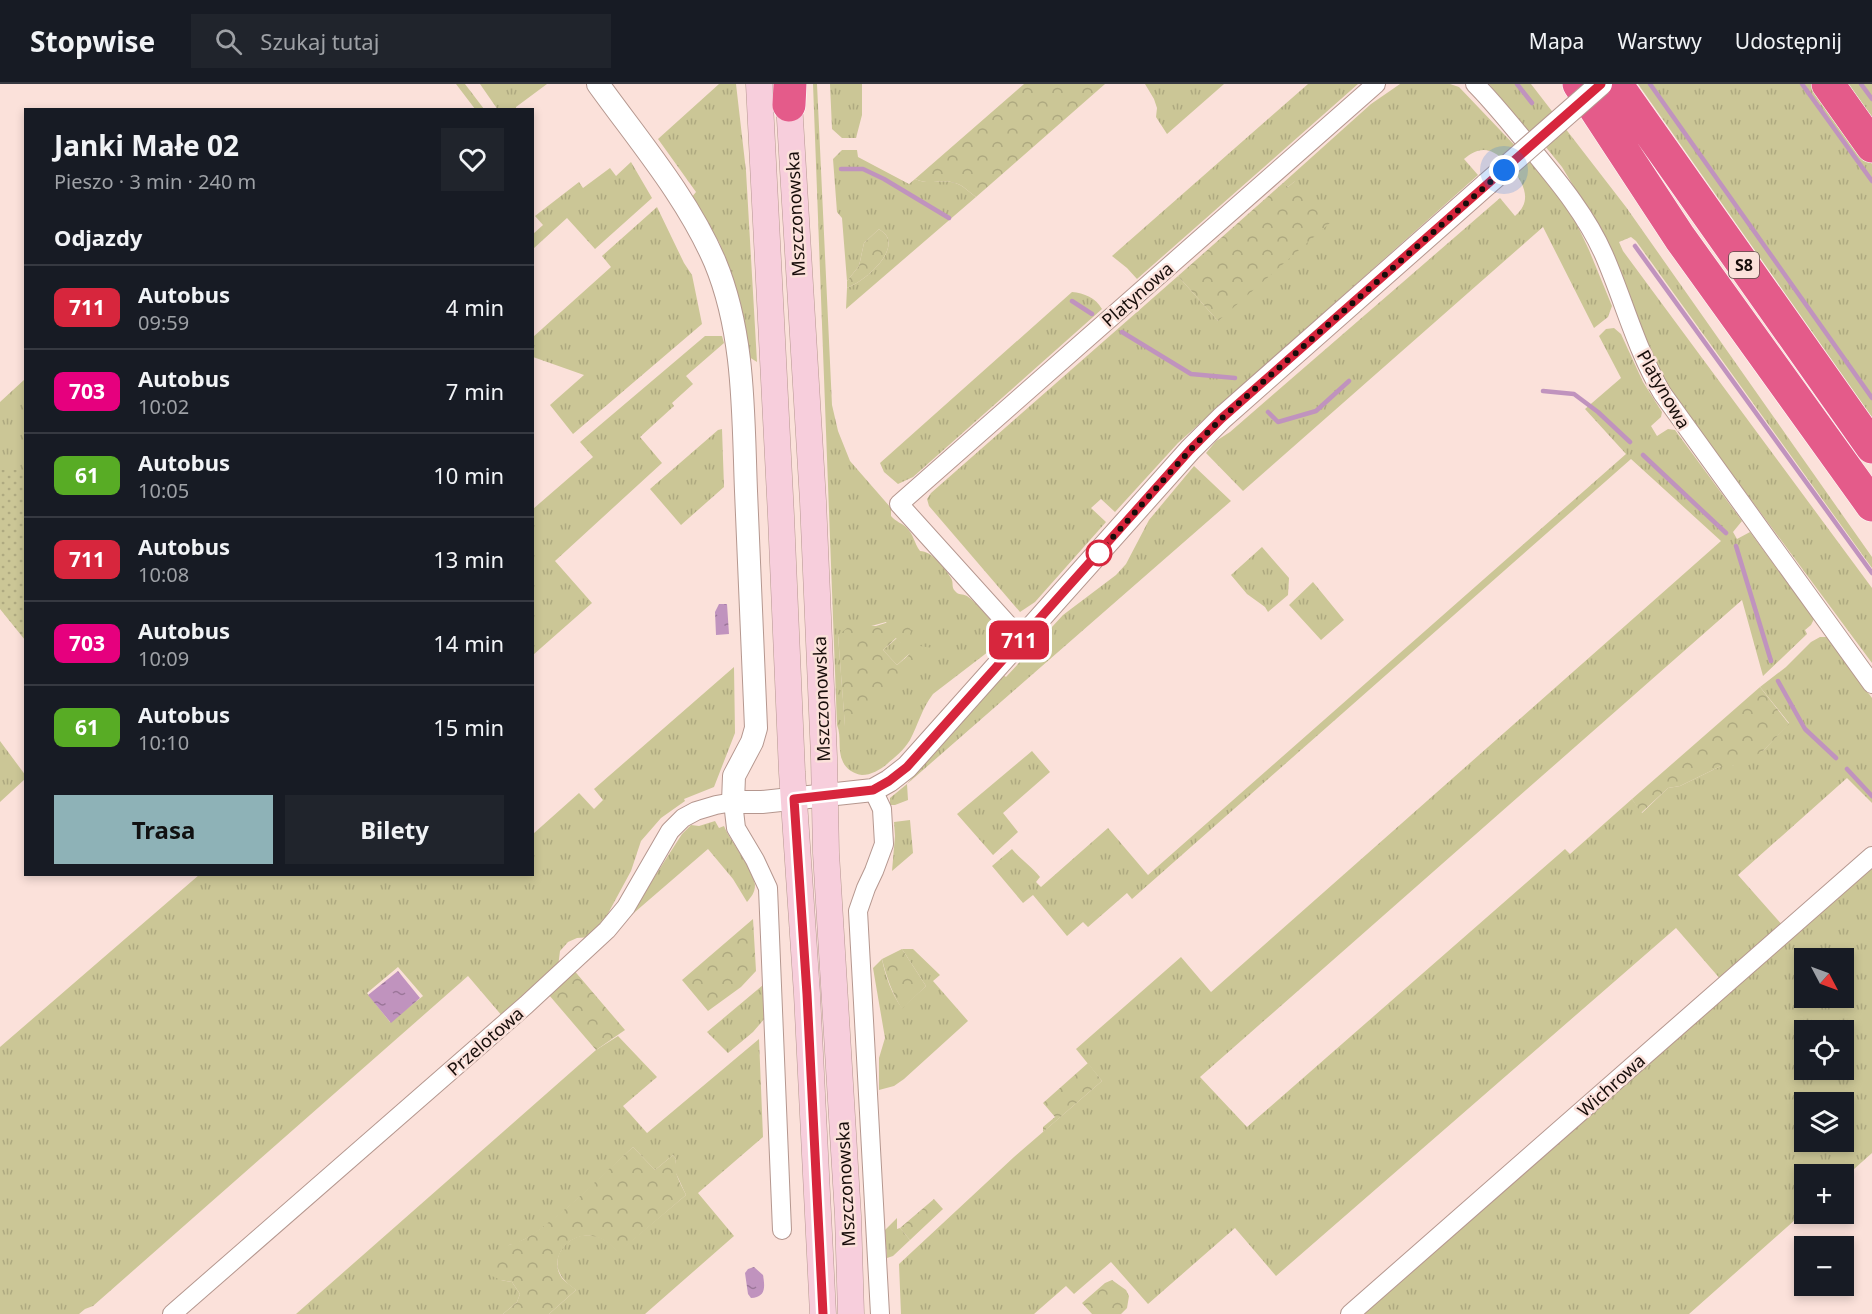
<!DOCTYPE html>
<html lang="pl">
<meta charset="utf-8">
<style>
body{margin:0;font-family:"Noto Sans",sans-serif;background:#20242c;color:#f1f3f6;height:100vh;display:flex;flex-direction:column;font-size:22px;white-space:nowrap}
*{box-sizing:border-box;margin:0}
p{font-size:20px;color:#9ea1a6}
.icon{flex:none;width:33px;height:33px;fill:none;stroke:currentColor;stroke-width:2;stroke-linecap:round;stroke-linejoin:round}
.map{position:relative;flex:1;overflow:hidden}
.drawer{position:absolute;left:24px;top:24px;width:510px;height:768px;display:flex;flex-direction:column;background:#171b24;border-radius:0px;box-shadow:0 3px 9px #0003}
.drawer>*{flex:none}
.badge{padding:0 12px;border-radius:9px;font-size:21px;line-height:39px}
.needle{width:39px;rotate:131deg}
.fabs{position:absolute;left:1794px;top:864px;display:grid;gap:12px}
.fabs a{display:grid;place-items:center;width:60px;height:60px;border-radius:0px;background:#171b24;box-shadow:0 3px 9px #0003;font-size:30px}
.you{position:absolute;width:30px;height:30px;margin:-15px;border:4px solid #fff;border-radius:50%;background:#1a73e8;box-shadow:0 0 0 9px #1a73e833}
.map>.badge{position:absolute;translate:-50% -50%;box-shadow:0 0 0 3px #fff}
h2{padding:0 30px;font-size:22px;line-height:54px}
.round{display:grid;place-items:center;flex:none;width:63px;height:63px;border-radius:0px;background:#20242c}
.headline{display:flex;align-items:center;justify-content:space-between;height:102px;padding:0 30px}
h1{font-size:28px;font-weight:700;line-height:45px}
.action{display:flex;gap:12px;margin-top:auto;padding:12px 30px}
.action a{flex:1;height:69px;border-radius:0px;background:#8eb2b7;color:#111;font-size:24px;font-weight:700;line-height:69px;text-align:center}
.action a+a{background:#20242c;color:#f1f3f6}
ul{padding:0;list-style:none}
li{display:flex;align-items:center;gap:18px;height:84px;padding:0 30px;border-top:2px solid #363941}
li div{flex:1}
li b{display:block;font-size:22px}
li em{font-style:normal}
li .badge{min-width:66px;font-weight:700;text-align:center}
header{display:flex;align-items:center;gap:36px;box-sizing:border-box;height:84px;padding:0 30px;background:#171b24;border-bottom:2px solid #363941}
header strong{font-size:28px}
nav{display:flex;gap:33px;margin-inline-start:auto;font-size:21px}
.search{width:420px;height:54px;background:#20242c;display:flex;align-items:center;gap:15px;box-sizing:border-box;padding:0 21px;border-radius:0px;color:#9ea1a6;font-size:22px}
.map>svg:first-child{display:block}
</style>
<header>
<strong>Stopwise</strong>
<div class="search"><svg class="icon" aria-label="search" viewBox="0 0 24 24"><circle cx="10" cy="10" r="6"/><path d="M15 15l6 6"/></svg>Szukaj tutaj</div>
<nav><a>Mapa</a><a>Warstwy</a><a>Udostępnij</a></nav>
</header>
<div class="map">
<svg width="1872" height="1230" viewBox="0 0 1872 1230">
<defs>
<pattern id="grass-tufts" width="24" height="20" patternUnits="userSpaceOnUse" patternTransform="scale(1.5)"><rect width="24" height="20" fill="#cbc696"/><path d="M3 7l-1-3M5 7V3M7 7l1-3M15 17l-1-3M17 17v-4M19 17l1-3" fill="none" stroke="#aea980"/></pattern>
<pattern id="forest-crowns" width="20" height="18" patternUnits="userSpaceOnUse" patternTransform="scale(1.5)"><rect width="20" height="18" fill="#cbc696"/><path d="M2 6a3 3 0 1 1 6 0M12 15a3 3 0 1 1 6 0" fill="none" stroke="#aea980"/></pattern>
<pattern id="garden-dots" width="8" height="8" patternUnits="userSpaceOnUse" patternTransform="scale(1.5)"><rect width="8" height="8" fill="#cbc696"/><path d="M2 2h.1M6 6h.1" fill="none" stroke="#aea980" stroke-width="1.8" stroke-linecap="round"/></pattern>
<pattern id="water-ripples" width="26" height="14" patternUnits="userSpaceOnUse" patternTransform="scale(1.5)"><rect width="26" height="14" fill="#c093be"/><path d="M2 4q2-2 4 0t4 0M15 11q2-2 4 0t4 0" fill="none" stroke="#9b7699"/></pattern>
</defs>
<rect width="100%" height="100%" fill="#fbe1da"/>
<!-- grass -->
<path fill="url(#grass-tufts)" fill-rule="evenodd" d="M456 0H465L484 25H475Z
M480 0H547L516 23V25L498 26Z
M719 0H736L746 87 757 278 749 273 739 217 719 158 691 114 696 108 658 55Z
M813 0H817L832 321 838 347 850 377 891 424V432C896 438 902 439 907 444 914 451 914 459 920 467 932 467 945 484 951 494 954 499 951 503 955 507 959 512 962 509 967 512 979 520 998 543 1002 556L1000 562 997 561 933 610C922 624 918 641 910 656 904 666 895 673 887 680 880 686 871 691 862 691 854 690 846 685 843 678 837 666 842 653 837 641ZM886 538 901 559 897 554 883 566 897 581 910 569 845 642 838 551Z
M830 0H862V31L856 54H842L832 45Z
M1145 0H1224L1167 50 1156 33 1157 24 1154 15Z
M1308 0H1358L1137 195 1127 184 1112 172Z
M1400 0H1450L1459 3 1544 92 1571 128 1589 166 1612 222 1608 233 1594 244 1543 143 1243 407 1206 369 1216 357 1230 348 1500 114 1515 132C1533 117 1524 99 1511 84 1497 67 1483 58 1464 75L1478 91 1178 359 1115 428 1101 415 1091 424 1106 438 1035 518 1020 528 929 422 927 415 931 409 1178 192 1218 237 1295 97 1288 103 1283 99 1371 20Z
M1489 0H1531L1626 123 1872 473V484L1636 157 1631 153 1619 158 1623 167 1872 504V579L1669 305 1645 256 1610 163 1562 83 1532 46 1529 48Z
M1638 0H1814L1872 80V333Z
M1848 0H1872V33Z
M842 66H857L858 73 909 100 915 95C931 102 940 94 955 99 963 101 969 108 976 113L846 225 847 204C862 198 893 174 888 155 887 151 883 148 879 145L864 159 859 182 847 197 842 134 837 128 833 75Z
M631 78 652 114 595 165 567 134 533 165V150L543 141 535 132 579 98 583 104 610 84 616 92Z
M657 123 684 179 692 191 702 240 573 350 550 321 584 291 533 273V253L611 183 602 172Z
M1072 208C1084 209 1096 214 1102 225L913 393 898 400 884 388 880 379Z
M1614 244 1621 250 1643 298 1662 328 1661 333 1651 342 1657 352 1668 345 1675 346 1742 437 1733 448 1737 455 1750 448 1814 535 1811 541 1805 546 1807 550 1763 592 1742 516 1200 993 1247 1043 1565 765 1570 770 1632 715 1642 729 1668 704 1680 702 1721 682H1732L1764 666 1789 639 1760 603 1786 583 1811 558 1820 553H1827L1872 614V719L1847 694 1738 791 1784 843 1722 897 1676 844 1276 1192 1235 1144 1148 1220 1111 1178 1074 1210 1066 1202 1034 1230H901L899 1180 1014 1073 1102 997 1076 965 1181 873 1211 908 1721 457 1631 375 1132 815 1127 809 1088 843 1083 838 1067 852 1033 811 1023 819 992 782 1012 765C1021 776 1031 782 1040 793L1036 798 1041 803 1108 744 1148 791 1626 370 1585 325 1621 294 1599 252 1606 245Z
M705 252H722L724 259 686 292 693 300 672 319 674 322 640 353 662 379 555 477 592 519 533 571V425L593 373 580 358Z
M25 295V386H0V318Z
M722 345 724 403 681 441 650 405 718 346Z
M1194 382 1231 417 907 700 908 716 895 721H890V714L907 700 1002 590 1006 593 1063 531 1116 491 1126 480 1149 436Z
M1262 463 1289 494 1288 511 1268 528 1265 523 1247 510 1231 491Z
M1313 498 1344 536 1321 556 1289 521Z
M734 583 735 649 714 703 684 715 685 717 661 734 641 757 631 787 598 848 592 853 577 854 568 858 560 867 558 883 503 933 468 892 93 1222 85 1225 79 1230H0V963L199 791 532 790 533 750 579 709 594 725 603 716 594 705ZM398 883 423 912 390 938 367 909Z
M0 657 26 692 25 695 0 718Z
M1032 667 1050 688 1003 729 1018 748 993 771 957 730Z
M910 736 913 769 892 787 895 752 894 738Z
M715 737 719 744 724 742C731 759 753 783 755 801 755 809 751 813 747 818L733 795 708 765 628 834 682 750 691 741 699 742Z
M1872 778V1069L1844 1094V1090H1804V1128L1689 1230H1355ZM1804 874H1844V914H1804ZM1804 946H1844V986H1804ZM1804 1018H1844V1058H1804Z
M902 865H913L940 891 933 897 968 937 904 995 894 1002 879 1006V974L885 954 873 884 882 875C885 891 892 911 902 924L926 902Z
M763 901 765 934 753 948 728 969 707 948Z
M618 952 657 993 623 1022 647 1049 759 955 763 1053 698 1109 734 1152 645 1230H549L576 1206C571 1202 565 1198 562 1193 543 1167 587 1129 618 1168L686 1111 674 1085 676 1075 673 1071 655 1086 633 1063C609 1085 538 1158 509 1161L501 1196 512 1198 520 1210 517 1218 503 1230H296L596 966Z
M897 1134V1145L900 1144 910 1156 893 1172 887 1174 885 1146Z"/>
<!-- forest -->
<path fill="url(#forest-crowns)" d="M1024 0H1105L976 113C969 108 963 101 955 99 940 94 931 102 915 95Z
M1295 97 1331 138 1218 237 1178 192 1283 99 1288 103Z
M879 145C883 148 887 151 888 155 893 174 862 198 847 204V197L859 182 864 159Z
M892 537C900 538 907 539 911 546L910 551 902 560 896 554 883 566 897 581 920 562 933 564 845 643 838 551 851 541 876 542Z
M1760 603 1789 640 1764 666 1743 680 1732 682H1721L1680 702 1668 704 1641 729 1632 715Z
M753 835 756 887 741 903 708 927 682 896Z
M902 865 926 902 902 925C893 911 886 892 882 875Z
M572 884 625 946 596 966 549 911Z
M1088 979 1102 997 1043 1048V1043L1055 1033 1043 1019Z
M633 1063 655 1086 673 1071 676 1075C673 1089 680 1098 686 1111L618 1169C586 1128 543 1169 562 1194 565 1198 572 1202 576 1206L549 1230H503L517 1218 520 1210 512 1198 501 1196 492 1192C491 1185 492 1177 496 1170 502 1161 519 1159 528 1153 567 1128 599 1093 633 1063Z
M934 1115 943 1125 910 1156 900 1144Z
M1112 1196 1126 1206 1129 1212 1127 1224 1121 1230H1092L1082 1219 1105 1199Z"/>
<!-- garden -->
<path fill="url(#garden-dots)" d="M0 386H25V556L0 525Z"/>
<!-- water -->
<path fill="url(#water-ripples)" d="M719 520H727L729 550 716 551 715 528Z
M398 887 420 914 391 939 368 911Z
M754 1183 763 1191C765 1203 766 1213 751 1214L748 1210 745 1189 748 1185Z"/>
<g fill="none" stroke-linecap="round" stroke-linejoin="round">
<!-- stream -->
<path stroke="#c093be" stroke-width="4.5" d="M1517 0 1532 19
M1650 0 1872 314
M1802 0 1872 97
M1861 0 1872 15
M841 85H863L884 95 949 134
M1635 162 1872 489
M1072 217 1092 230
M1122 248 1191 290 1235 294
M1543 307 1574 310 1598 328 1630 358
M1268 328 1278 338 1316 327 1349 297
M1643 371 1726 449
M1736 462 1771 577
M1778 597 1805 645 1836 674
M1847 685 1872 712"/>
<defs>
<path id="minor" d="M1475 0C1494 19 1511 41 1529 62 1557 96 1586 130 1604 171 1624 217 1636 265 1662 309L1872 600
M1021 555 899 420 1376 0
M873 706 882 725 884 760 874 787 866 804 858 827 880 1230
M172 1230 526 921 607 846 626 823 670 747 683 734 696 727 716 721 733 718 736 744 755 776 768 804 782 1146
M1350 1230 1872 772"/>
<path id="tertiary" d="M598 0C639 57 687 113 715 178 745 250 743 331 746 407 749 486 753 565 756 644L752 658 734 692 733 718H762L873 706 889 697 907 683 1190 366 1222 334 1487 100"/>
<path id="secondary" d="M759 0 781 432 792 688 807 910 823 1230
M788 2 813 417 824 673 826 769 848 1132 851 1230"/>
<path id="motorway" d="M1579 0 1680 154 1872 421
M1616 0 1872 363
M1828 0 1872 62
M789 21 790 0"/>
</defs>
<!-- minor casing -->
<use href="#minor" stroke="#b5978f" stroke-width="20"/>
<!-- tertiary casing -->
<use href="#tertiary" stroke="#b5978f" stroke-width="24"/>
<!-- secondary casing -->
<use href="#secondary" stroke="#b5978f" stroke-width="27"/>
<!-- motorway casing -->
<use href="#motorway" stroke="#fff" stroke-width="34"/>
<!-- minor -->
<use href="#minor" stroke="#fff" stroke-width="18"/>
<!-- tertiary -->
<use href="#tertiary" stroke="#fff" stroke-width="22"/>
<!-- secondary -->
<use href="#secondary" stroke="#f7cedc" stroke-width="26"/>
<!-- motorway -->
<use href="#motorway" stroke="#e45b8a" stroke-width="33"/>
<defs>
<path id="tertiary-bridge" d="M1487 100 1601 0"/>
</defs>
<!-- tertiary-bridge casing -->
<use href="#tertiary-bridge" stroke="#b5978f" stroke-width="24" stroke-linecap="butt"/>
<!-- tertiary-bridge -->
<use href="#tertiary-bridge" stroke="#fff" stroke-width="22"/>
</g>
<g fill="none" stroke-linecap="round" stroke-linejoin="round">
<defs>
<path id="line" d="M823 1230 807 910 794 715 873 706 889 697 907 683 1190 366 1222 334 1601 0"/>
</defs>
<!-- line casing -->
<use href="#line" stroke="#fff" stroke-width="14"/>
<!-- line -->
<use href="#line" stroke="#d7263d" stroke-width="9"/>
<!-- walk -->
<path stroke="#170d0a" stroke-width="6" stroke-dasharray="0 10.8" d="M1099 469 1190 366 1222 334 1504 86"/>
</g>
<!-- markers -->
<circle fill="#fff" stroke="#d7263d" stroke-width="3" cx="1099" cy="469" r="12"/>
<g text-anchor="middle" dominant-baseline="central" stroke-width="5" stroke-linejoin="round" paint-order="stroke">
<!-- shield labels -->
<rect fill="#fbe1da" stroke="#5b4d48" stroke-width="1.5" x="1729" y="168" width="30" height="26" rx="4.5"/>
<g font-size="16" font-weight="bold" fill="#170d0a">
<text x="1744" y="181">S8</text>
</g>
<!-- street labels -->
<g font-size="18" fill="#170d0a" stroke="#fbe1da">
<text transform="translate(795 130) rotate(-93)">Mszczonowska</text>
<text transform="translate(1137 210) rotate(-41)">Platynowa</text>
<text transform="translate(1664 305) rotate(60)">Platynowa</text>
<text transform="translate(821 615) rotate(-92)">Mszczonowska</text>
<text transform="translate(485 957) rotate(-41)">Przelotowa</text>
<text transform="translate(1611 1001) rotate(-42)">Wichrowa</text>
<text transform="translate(845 1100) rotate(-93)">Mszczonowska</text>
</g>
</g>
</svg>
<div class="fabs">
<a><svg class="needle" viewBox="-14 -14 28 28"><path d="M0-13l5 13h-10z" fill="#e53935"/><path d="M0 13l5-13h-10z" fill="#9ea1a6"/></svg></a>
<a><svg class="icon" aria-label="locate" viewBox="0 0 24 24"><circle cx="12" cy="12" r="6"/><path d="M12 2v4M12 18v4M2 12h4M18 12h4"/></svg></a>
<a><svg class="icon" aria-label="layers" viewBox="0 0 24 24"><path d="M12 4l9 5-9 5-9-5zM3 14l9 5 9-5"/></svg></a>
<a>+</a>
<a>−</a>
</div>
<div class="you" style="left:1504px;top:86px"></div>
<b class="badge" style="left:1019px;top:556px;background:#d7263d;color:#fff">711</b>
<section class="drawer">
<div class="headline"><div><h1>Janki Małe 02</h1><p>Pieszo · 3 min · 240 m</p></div><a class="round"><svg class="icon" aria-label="heart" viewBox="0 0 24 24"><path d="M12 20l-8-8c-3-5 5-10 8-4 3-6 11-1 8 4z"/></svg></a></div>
<h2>Odjazdy</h2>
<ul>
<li><span class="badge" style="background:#d7263d;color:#fff">711</span><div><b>Autobus</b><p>09:59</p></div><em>4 min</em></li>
<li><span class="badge" style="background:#e6007e;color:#fff">703</span><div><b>Autobus</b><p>10:02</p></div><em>7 min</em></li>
<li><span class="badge" style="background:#58ac25;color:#fff">61</span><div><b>Autobus</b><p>10:05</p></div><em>10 min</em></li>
<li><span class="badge" style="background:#d7263d;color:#fff">711</span><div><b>Autobus</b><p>10:08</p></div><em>13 min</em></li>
<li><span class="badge" style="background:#e6007e;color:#fff">703</span><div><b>Autobus</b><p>10:09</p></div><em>14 min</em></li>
<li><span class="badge" style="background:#58ac25;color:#fff">61</span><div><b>Autobus</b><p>10:10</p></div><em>15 min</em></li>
</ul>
<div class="action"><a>Trasa</a><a>Bilety</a></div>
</section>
</div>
